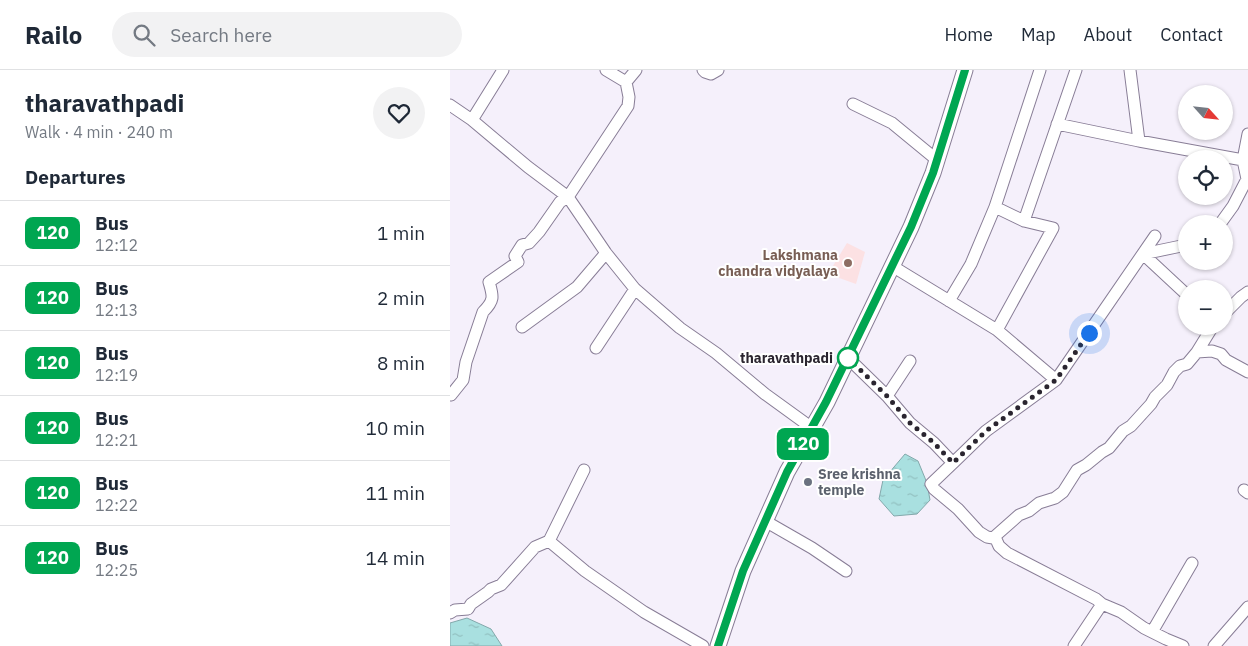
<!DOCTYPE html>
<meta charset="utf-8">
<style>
body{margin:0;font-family:"IBM Plex Sans",sans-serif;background:#f2f2f3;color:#1f2937;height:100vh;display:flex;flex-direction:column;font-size:19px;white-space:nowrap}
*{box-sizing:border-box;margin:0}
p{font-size:16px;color:#747a83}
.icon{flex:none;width:28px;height:28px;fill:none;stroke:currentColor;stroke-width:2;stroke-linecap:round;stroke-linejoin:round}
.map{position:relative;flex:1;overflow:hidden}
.side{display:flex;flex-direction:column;background:#fff;width:450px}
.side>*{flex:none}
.badge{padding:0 10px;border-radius:8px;font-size:18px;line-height:32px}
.needle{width:32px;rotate:117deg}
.buttons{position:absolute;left:728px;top:15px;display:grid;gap:10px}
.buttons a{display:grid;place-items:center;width:55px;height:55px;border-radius:50%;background:#fff;box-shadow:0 1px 4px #0004;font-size:25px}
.you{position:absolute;width:25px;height:25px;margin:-12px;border:4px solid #fff;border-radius:50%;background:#1a73e8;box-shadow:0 0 0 8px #1a73e833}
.map>.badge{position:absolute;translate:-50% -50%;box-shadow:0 0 0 2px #fff}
h2{padding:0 25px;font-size:19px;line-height:45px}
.round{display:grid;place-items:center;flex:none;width:52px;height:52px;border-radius:26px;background:#f2f2f3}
.head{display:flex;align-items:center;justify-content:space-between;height:85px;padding:0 25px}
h1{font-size:24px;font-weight:700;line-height:38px}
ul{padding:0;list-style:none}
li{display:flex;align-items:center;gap:15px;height:65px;padding:0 25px;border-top:1px solid #e0e1e3}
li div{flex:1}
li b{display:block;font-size:19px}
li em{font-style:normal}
li .badge{min-width:55px;font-weight:700;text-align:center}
header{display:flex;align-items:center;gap:30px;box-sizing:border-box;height:70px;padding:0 25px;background:#fff;border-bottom:1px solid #e0e1e3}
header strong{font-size:24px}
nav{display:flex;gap:28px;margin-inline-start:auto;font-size:18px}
.search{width:350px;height:45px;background:#f2f2f3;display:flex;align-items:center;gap:12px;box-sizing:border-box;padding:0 18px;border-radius:28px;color:#747a83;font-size:19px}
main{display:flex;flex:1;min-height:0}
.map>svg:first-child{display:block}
</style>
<header>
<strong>Railo</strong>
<div class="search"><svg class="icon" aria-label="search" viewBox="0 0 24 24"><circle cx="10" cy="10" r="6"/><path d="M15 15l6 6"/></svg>Search here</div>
<nav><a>Home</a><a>Map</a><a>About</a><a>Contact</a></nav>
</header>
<main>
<section class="side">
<div class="head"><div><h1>tharavathpadi</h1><p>Walk · 4 min · 240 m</p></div><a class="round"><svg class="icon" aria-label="heart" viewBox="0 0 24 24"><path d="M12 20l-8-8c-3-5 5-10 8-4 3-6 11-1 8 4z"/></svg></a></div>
<h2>Departures</h2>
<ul>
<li><span class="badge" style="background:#00a651;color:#fff">120</span><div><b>Bus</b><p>12:12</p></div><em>1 min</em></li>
<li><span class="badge" style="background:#00a651;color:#fff">120</span><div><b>Bus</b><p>12:13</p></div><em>2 min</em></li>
<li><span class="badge" style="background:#00a651;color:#fff">120</span><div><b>Bus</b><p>12:19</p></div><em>8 min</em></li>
<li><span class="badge" style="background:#00a651;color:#fff">120</span><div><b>Bus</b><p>12:21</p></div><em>10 min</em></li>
<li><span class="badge" style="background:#00a651;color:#fff">120</span><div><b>Bus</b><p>12:22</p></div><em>11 min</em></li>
<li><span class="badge" style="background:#00a651;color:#fff">120</span><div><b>Bus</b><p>12:25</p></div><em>14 min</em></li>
</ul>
</section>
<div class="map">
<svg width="798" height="576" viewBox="0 0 798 576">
<defs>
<pattern id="water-ripples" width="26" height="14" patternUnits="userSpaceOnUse" patternTransform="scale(1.25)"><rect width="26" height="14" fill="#a9e0e0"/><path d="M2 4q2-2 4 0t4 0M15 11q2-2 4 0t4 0" fill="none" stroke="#92c0c0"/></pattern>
</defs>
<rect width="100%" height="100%" fill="#f5f0fb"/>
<!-- education -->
<path fill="#fce1e3" d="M397 173 415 182 406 214 378 204Z"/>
<!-- water -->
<path fill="url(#water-ripples)" stroke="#83a8ab" d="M455 384 468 391 477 413 480 430 467 444 444 446 429 429 433 410Z
M17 548 41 559 52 576H0V553Z"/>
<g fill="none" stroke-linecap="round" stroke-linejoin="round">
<defs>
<path id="street" d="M53 0 22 50 78 97 118 127 156 183 185 219 230 258 266 283 315 324 362 358
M253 0 255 2 261 4 268 0
M680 0 689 71
M176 12 186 0
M403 34 442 53 487 90
M0 35 22 50
M607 54 689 71 793 90 798 64
M574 151 626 0
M770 154 783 136 797 109 793 90
M736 175 693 184 736 224
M442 196 547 260 603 158 574 151 545 137
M499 231 521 194 545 137 590 0
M774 244 791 227 798 222
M72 257 127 217 156 183
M547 260 606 310 705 166
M146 278 185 219
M747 282 763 256
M398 288 437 326 460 291
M1 325 13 310 16 292 33 242C45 230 43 226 39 212L68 192 65 186 72 175 79 173 89 162 110 132 118 127 178 36 179 27 176 12 156 0
M437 326 460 353 484 373 503 393 536 361 606 310
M503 393 481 414 484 419 508 439 529 462 537 467 543 468 569 445 579 441 589 433 605 428 613 422 627 400 636 395 652 382 659 378 673 361 681 356 701 334 705 327 717 315 724 302 730 296 737 294 747 282 762 281 771 284 776 290 798 302
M134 400 99 471 135 501 194 542 253 576
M794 420 798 423
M315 451 362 478 396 501
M545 467 549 476 557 483 646 529 652 534 671 542 694 558 716 569 733 576
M0 543 5 540 18 539 21 534 38 522 41 519 51 515 85 477 99 471
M702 562 742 493
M624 576 652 534
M764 576 798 537"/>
<path id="secondary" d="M268 576 293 501 337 402 377 332 461 157 483 103 515 0"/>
</defs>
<!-- street casing -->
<use href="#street" stroke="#887d96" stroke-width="13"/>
<!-- secondary casing -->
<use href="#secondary" stroke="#887d96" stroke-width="17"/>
<!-- street -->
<use href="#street" stroke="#fff" stroke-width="11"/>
<!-- secondary -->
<use href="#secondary" stroke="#fff" stroke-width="15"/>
</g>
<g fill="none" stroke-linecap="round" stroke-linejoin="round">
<defs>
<path id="line" d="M268 576 293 501 337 402 376 332 461 157 483 103 515 0"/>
</defs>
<!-- line casing -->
<use href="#line" stroke="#fff" stroke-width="11"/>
<!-- line -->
<use href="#line" stroke="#00a651" stroke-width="8"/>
<!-- walk -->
<path stroke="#2a252f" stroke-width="5" stroke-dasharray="0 9" d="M398 288 437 326 460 353 484 373 503 393 536 361 606 310 639 263"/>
</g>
<!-- markers -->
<circle fill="#8d6e63" stroke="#fff" stroke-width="2" cx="398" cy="193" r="5"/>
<circle fill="#fff" stroke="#00a651" stroke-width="2.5" cx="398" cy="288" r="10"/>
<circle fill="#6b7280" stroke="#fff" stroke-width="2" cx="358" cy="412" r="5"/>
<g text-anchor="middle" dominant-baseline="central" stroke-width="4" stroke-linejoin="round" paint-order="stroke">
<!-- education labels -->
<g font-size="14" font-weight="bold" fill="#785e54" stroke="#fff" text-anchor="end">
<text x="388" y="185">Lakshmana<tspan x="388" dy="16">chandra vidyalaya</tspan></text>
</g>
<!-- stop labels -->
<g font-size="14" font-weight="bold" fill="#2a252f" stroke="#fff" text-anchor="end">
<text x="383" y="288">tharavathpadi</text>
</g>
<!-- worship labels -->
<g font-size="14" font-weight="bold" fill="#5b616d" stroke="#fff" text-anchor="start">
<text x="368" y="404">Sree krishna<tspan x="368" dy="16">temple</tspan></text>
</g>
</g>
</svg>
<div class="buttons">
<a><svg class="needle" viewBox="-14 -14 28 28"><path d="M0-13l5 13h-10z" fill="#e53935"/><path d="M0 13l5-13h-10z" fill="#747a83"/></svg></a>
<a><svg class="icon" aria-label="locate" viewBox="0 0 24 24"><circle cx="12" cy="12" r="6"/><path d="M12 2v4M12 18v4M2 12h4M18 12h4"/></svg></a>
<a>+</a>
<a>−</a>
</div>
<div class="you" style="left:639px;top:263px"></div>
<b class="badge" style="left:353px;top:374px;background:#00a651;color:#fff">120</b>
</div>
</main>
